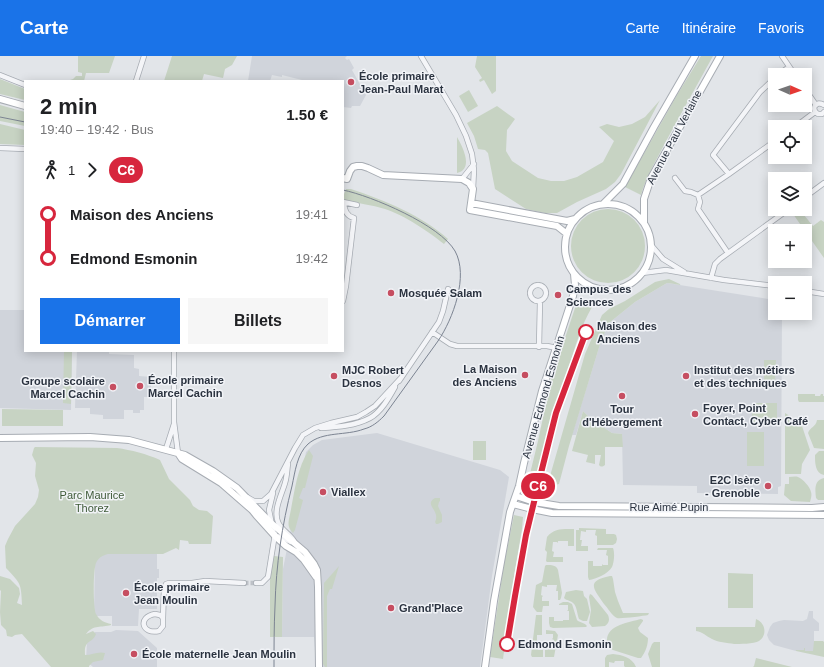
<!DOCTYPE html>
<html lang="fr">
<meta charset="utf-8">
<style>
body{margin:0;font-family:Arial,sans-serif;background:#f6f6f6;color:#202124;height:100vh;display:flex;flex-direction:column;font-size:15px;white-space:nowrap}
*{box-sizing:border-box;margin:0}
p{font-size:13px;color:#757577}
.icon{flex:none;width:22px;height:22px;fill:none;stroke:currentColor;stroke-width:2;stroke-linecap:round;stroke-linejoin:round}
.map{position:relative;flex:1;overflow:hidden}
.drawer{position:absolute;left:24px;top:24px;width:320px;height:272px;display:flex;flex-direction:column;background:#fff;border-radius:0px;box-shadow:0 2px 10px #0003}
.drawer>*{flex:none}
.badge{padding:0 8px;border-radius:13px;font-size:14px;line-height:26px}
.needle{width:26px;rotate:92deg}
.buttons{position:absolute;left:768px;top:12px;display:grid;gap:8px}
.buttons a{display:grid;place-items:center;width:44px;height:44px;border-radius:0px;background:#fff;box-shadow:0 2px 10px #0003;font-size:20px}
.map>.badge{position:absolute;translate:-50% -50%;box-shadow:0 0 0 2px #fff}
.legs{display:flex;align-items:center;gap:6px;height:44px;padding:0 16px;font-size:13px}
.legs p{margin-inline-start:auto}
.head{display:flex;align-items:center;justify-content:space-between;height:68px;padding:0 16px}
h1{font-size:22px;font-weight:700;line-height:30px}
.button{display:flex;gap:8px;margin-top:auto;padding:8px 16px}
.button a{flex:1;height:46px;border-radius:0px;background:#1a73e8;color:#fff;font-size:16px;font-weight:700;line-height:46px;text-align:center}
.button a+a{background:#f6f6f6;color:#202124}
ul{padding:0 16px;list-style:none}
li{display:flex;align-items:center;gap:14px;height:44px;font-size:15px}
li i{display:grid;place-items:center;width:6px;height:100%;margin:0 5px;background:currentColor}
li i::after{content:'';width:10px;height:10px;margin:-5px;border:3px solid;border-radius:50%;background:#fff}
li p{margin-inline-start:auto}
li:first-child i{background:linear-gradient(#0000 50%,currentColor 0)}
li:last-child i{background:linear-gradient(currentColor 50%,#0000 0)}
header{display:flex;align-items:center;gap:24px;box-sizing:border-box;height:56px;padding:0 20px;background:#1a73e8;color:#fff}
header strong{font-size:19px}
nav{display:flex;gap:22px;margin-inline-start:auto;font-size:14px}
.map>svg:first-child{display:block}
</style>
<header>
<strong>Carte</strong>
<nav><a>Carte</a><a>Itinéraire</a><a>Favoris</a></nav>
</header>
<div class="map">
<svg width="824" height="611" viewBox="0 0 824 611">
<rect width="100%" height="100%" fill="#e2e5e9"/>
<!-- built -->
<path fill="#d0d4db" d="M252 0H347L345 2 347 4 349 3 354 12 352 14 366 39 360 50H352L351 52 343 51V25H306L282 19V21L272 19 270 25H248Z
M667 227 775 244V257H782L781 430 778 431V438L697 437V430L623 429 622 378 612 377 591 363 583 355 576 379H572L601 285 609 267 635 246Z
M0 254H25V295H72L71 354 0 352Z
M77 295H109V298L134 299V312L139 313V320L151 321V341H144V354H140V357H133V354H124V363H103V359L90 358V352H75Z
M377 377 500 414 509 421 492 520 480 611H316L314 581H282L283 513 306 396 313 389 322 384Z
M122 497H157V513H159V522H157V553H139L138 570H112V560H94L95 498H121Z
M809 555H813V562L819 567V575H814V595H796L774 589 769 584 767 579 770 571 773 567 779 565 784 564 803 565 807 563Z
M116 574 138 575 157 592V611H93L86 605 87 585 95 576H111Z"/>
<!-- green -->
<path fill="#c7d3c3" d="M78 0H115L109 17H86L84 25H70V24L73 23 76 20H82V17L78 16Z
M172 0H237L232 9 225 13 223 22 204 18 202 25H164Z
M477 0H496V35L492 38 484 24 480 26 479 24 482 22 475 11Z
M701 0H713C697 29 680 59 664 89 656 105 646 121 641 139L625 131 677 39Z
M0 23 25 33V44L0 38Z
M469 34 478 50 468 56 459 40Z
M660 44 621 118 615 126 606 133 577 146 557 157H545L526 153 495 133 488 97 485 94 478 93 474 80 467 67 497 50 515 63 507 74 506 95 512 105 538 122 551 125H564L577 121 603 106 614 85 599 71 607 68 619 71 632 68 645 61Z
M0 49 25 56V70L0 65Z
M0 68 25 74V89L0 88Z
M457 81C461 88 471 106 463 114 461 116 459 116 457 117Z
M346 133H351C386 145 421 159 448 183L444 188C429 176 404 159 385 153 372 149 357 147 343 144V141Z
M571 190a37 37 0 1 1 74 0a37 37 0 1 1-74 0Z
M799 153 813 170 821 164 824 166V202L793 158Z
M669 223 682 229 667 227 635 246 609 267 601 285 569 390 559 428 555 429 548 427 585 298 602 259 609 253 625 245 655 226 659 225Z
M577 246 592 251C581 270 575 291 569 311 555 352 544 394 533 435L526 434 538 385 551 324Z
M64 295H72L71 348 63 347Z
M764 304H776L775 327H764Z
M798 338H815V340H820L821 338H823V340H824V346H799L798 344Z
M752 347H777V368H752Z
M2 353 63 354V370H2Z
M583 355 591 363 612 377 622 378 623 391H605V409C602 411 601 411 599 409L601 399H595V408L586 406 588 399 572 395Z
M785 357 793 362 800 364 810 394 802 408 801 418H785Z
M817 364H824V393L814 392 808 377C810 371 816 371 817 364Z
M747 376H764V410H747Z
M473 385H486V404H473Z
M35 391 117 392C131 394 147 398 160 404L169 423 190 444 193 450 199 454 207 455 213 460 211 488H189L188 485 180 484 179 494 176 492 163 498H108C103 499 98 502 96 507 93 514 93 552 96 558 99 564 105 567 111 568V569C101 572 94 568 86 578L93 575 96 578C92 589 84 582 85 599 92 599 98 595 105 597L103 604 93 606 89 610V611H51L22 578 15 579 12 581 7 580 6 574 1 569 0 556 1 535 0 534V520L10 523 19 532 20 538 17 547 22 549C21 527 21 528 6 512L5 490 8 483 15 470 35 448 38 441 39 434 35 420 36 407 32 399 34 392Z
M309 394 313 400 305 432H303L299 442 303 444 295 474 293 477C288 472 288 469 289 463 294 441 296 413 309 394Z
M819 395H824V419C815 417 815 407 815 399Z
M789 421C792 421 795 420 798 421 803 423 810 431 811 436 812 439 811 442 810 446L791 445 784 439 785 428H789Z
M824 422V444H818L816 442C815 434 814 424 824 422Z
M435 442H440V445L439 446 438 450 442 459V466L438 468H436L435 466C441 454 423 449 435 442Z
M514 459 523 461 522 473 515 514 503 603 490 601 504 508Z
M579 472 606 473V478H614L616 479 617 483 616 487 613 489H597V480L595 479 596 474H586V476L581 475 580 484H582L581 490H588V495H576V474H579Z
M574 473V490H568V485H558V487L557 486H553L552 495 554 496 553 501H563V506H547L546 505 547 496 545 494 547 481C554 472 563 473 574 473Z
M598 492H613C615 497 614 507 612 511 608 518 596 523 589 524L588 521V505H593V510H602V508L603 509H608V500L606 499 607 494H597Z
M274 500 283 501 282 581H270V523Z
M546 509C552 509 556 509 558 514L562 537 561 542 560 544H558V535H556L557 529H547V531L542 530 541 539 543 540 542 541V545H549V550H543L542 556H537L536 555 533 551 536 529 542 526 545 510Z
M339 510 332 533H330L327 540V611H325L323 608 324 527Z
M728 517 753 518V552H728Z
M610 520H612L613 523 615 536 618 545 623 557H649L648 559C643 560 620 563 617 562 612 560 608 552 604 548 594 533 585 525 610 520Z
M576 534 583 535 584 540 587 543 590 556 587 565H583L579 563C577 558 577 550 573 547 570 544 567 545 564 542L566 536Z
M590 538 592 539 608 559C610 564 609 567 605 570L592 571 589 567 591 554 589 541Z
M563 546H568L572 548 577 564 578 565 585 568 587 570 586 571 553 572 550 571 549 567V561H554V565H563V564H569V555H567L568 554V549H559V548Z
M536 559H542V579H537V588H539L538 590V594H543V601H532L531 599Z
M641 563 643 564V565L638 572 640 576 648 582C648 589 646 595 641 602H638L613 594C609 592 606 589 607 584 607 569 630 566 641 563Z
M756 563C765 566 768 579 759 585 754 588 739 588 734 588 728 587 717 586 712 583 706 580 703 576 696 575V571H755Z
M546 574 555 575 558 579 554 601H545V594H548V592L549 593H554V584L552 583 553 582V578H546Z
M814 585H823L824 586V601L796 595V594H804V592H805V595H813Z
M654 586H660V611H652L648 598 652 588Z
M613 598C622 599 632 601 636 611H625L624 610V605H615L614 607 609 606V611H605V602L607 599Z
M756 602 792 611H753L754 610Z"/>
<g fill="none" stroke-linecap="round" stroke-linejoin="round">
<!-- street-tunnel -->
<path stroke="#bdc1c7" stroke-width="4.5" stroke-dasharray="4.5 2" stroke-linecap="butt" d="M244 527H256"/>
<defs>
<path id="street" d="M421 0 456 59 466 80 472 98 474 114 473 133
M782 0 795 19
M0 19 25 29
M778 19 789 11
M136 25 144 0
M805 33 816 49
M824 49C816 44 810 53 818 58H822L824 56
M795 71 815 56
M0 92 25 93
M729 118 713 99 760 36 775 22
M675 122 685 135 691 136 698 139 700 146 698 153 728 197
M462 123 474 108
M698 139 729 118 775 85
M805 141 824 127
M343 146 357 149
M651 189 663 203 684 216
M642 217 666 214 724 224 775 230
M711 222 715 208 720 203 789 153
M530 237a8 8 0 1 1 16 0a8 8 0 1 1-16 0Z
M805 235 824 238
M343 245 346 230 354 162C346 160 344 154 344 146
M432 276 450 288 457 290H547L557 292
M539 291 540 245
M174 295V366L178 397
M399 325 439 266 443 255 448 233
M321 372C337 371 355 370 370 362 381 356 389 342 395 331
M166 393 174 368
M288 408C287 414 287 421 285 427 282 438 273 454 278 466 281 474 290 478 294 485
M273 437 269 454 274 479
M247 441 254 445H263L271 438 295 392 303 379 315 372 331 367 357 361 366 356 375 350 400 323
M275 480 281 481 291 486
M256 527H262L268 521 275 478
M155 558 160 559 163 562V570L159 575C142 579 137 561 155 558Z
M163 562 164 532 166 528 169 527H192L205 525 244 527"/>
<path id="secondary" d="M0 43 25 50
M343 122 347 123 350 115 353 111 357 110H362L368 112 383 119 462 123 469 127 473 133 470 154 557 170 567 178
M471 147 567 165 575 163
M565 191a43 43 0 1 1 86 0a43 43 0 1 1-86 0Z
M603 148 623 128 654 71 695 0
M644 167V143L651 122 720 0
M0 382 90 381 129 384 185 399 213 415 237 432 271 467 305 496 314 508 317 514 318 531 319 611
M178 397 182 403 221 427 252 454 256 459 275 480 286 490 296 496 304 504 316 521
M516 440 534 446 559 450 812 452 824 451
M513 448 532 453 552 457 824 459
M485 611 494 545 510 456 519 430 524 407 542 335 573 240 575 229 574 218"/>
</defs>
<!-- street casing -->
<use href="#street" stroke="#a7acb3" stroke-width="6"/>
<!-- secondary casing -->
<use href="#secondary" stroke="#a7acb3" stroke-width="8"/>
<!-- street -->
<use href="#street" stroke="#f4f5f8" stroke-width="4.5"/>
<!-- secondary -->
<use href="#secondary" stroke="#fff" stroke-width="6"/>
<!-- tram -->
<path stroke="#7c8492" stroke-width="1" d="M0 61 25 66
M274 611C274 591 274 570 275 550 276 509 282 469 292 430 295 416 297 398 308 388 323 375 346 380 364 373 372 371 378 366 384 360L438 285C453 263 469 220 455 195 440 169 372 140 343 134"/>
</g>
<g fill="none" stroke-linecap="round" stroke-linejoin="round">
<defs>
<path id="line-1" d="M507 588 515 540 526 479 542 413 556 357 586 276"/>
</defs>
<!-- line-1 casing -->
<use href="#line-1" stroke="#fff" stroke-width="9"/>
<!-- line-1 -->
<use href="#line-1" stroke="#d7263d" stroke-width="6"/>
</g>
<!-- markers -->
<g fill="#c64e61" stroke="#f1f3f7" stroke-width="1.5">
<circle cx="351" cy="26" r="4"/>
<circle cx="391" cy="237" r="4"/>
<circle cx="558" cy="239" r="4"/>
<circle cx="525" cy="319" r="4"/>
<circle cx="334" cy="320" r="4"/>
<circle cx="686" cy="320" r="4"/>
<circle cx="140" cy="330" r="4"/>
<circle cx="113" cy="331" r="4"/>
<circle cx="622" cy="340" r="4"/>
<circle cx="695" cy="358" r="4"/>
<circle cx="768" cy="430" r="4"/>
<circle cx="323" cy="436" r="4"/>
<circle cx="126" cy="537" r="4"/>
<circle cx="391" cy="552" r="4"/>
<circle cx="134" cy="598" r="4"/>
</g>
<g fill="#fff" stroke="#d7263d" stroke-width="2">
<circle cx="586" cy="276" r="7"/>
<circle cx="507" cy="588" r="7"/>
</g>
<g text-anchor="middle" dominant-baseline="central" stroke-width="3" stroke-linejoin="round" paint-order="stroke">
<!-- poi labels -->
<g font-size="11" font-weight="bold" fill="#2b3340" stroke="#f1f3f7" text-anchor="start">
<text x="359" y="20">École primaire<tspan x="359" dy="13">Jean-Paul Marat</tspan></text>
<text x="566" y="233">Campus des<tspan x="566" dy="13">Sciences</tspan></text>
<text x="399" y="237">Mosquée Salam</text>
<text x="517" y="313" text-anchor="end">La Maison<tspan x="517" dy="13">des Anciens</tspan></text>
<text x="342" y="314">MJC Robert<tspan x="342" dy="13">Desnos</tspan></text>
<text x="694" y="314">Institut des métiers<tspan x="694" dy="13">et des techniques</tspan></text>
<text x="148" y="324">École primaire<tspan x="148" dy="13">Marcel Cachin</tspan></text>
<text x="105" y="325" text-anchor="end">Groupe scolaire<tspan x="105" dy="13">Marcel Cachin</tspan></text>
<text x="703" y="352">Foyer, Point<tspan x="703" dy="13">Contact, Cyber Café</tspan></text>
<text x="622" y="353" text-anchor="middle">Tour<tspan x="622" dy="13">d'Hébergement</tspan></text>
<text x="760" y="424" text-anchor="end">E2C Isère<tspan x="760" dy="13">- Grenoble</tspan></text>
<text x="331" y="436">Viallex</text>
<text x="134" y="531">École primaire<tspan x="134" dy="13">Jean Moulin</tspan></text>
<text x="399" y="552">Grand'Place</text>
<text x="142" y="598">École maternelle Jean Moulin</text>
</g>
<!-- street labels -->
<g font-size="11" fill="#2b3340" stroke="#f1f3f7">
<text transform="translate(674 81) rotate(-62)">Avenue Paul Verlaine</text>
<text transform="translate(543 341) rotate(-74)">Avenue Edmond Esmonin</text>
<text x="669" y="451">Rue Aimé Pupin</text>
</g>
<!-- stop labels -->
<g font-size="11" font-weight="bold" fill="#2b3340" stroke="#f1f3f7" text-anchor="start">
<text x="597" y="270">Maison des<tspan x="597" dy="13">Anciens</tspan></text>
<text x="518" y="588">Edmond Esmonin</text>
</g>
<!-- park labels -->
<g font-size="11" fill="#3f5b39" stroke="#f1f3f7">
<text x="92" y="439">Parc Maurice<tspan x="92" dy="13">Thorez</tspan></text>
</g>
</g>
</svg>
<div class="buttons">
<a><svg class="needle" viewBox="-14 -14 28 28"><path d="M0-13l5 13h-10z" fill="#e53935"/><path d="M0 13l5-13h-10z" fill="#757577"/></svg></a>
<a><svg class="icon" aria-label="locate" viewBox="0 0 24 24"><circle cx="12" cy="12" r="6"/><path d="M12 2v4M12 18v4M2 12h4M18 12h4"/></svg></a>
<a><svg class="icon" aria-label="layers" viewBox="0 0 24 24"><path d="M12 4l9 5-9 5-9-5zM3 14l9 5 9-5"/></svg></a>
<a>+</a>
<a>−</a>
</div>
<b class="badge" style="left:538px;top:430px;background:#d7263d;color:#fff">C6</b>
<section class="drawer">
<div class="head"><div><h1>2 min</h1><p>19:40 – 19:42 · Bus</p></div><b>1.50 €</b></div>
<div class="legs"><svg class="icon" aria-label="walk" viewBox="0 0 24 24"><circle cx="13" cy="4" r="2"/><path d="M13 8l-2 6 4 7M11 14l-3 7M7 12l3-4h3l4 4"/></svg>1<svg class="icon" aria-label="forward" viewBox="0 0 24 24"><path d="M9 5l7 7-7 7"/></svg><b class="badge" style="background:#d7263d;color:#fff">C6</b></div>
<ul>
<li><i style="color:#d7263d"></i><b>Maison des Anciens</b><p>19:41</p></li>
<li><i style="color:#d7263d"></i><b>Edmond Esmonin</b><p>19:42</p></li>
</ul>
<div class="button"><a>Démarrer</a><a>Billets</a></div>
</section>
</div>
